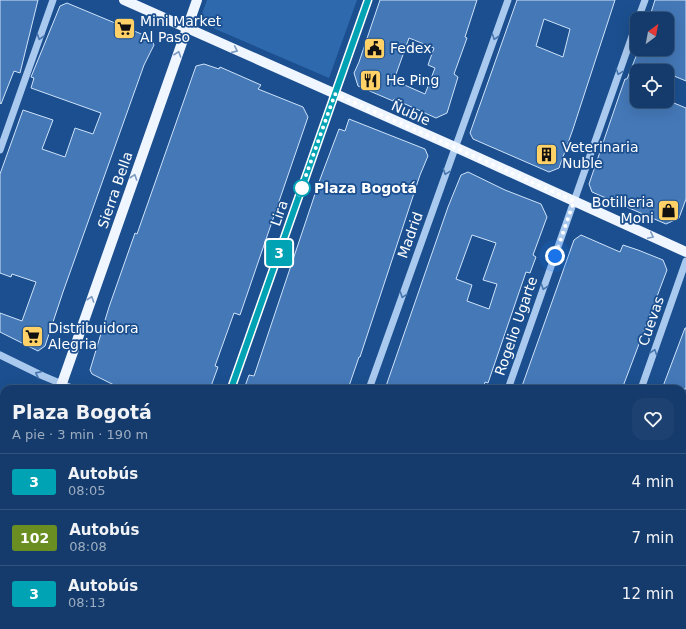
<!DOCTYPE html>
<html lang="es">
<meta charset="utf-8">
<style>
body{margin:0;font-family:"DejaVu Sans",sans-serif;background:#1d4271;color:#f1f3f6;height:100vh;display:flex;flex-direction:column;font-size:15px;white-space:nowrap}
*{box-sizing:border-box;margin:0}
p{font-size:13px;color:#9dadc1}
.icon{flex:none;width:22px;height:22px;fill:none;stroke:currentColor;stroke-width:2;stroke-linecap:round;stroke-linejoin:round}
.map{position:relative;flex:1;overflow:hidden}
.details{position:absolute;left:0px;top:385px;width:686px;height:244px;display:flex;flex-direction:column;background:#143b6b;border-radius:12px 12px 0 0;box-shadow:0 4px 16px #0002,0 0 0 1px #33557e}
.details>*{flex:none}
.badge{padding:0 8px;border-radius:3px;font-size:14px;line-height:26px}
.needle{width:26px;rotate:32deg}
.controls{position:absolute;left:630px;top:12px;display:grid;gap:8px}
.controls a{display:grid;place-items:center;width:44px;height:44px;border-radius:8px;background:#143b6b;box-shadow:0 4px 16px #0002,0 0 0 1px #33557e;font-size:20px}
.you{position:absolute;width:20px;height:20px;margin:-10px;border:3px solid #fff;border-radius:50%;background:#1a73e8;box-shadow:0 0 0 6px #1a73e833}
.map>.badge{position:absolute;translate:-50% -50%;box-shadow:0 0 0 2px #fff}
.round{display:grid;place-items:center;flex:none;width:42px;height:42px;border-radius:12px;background:#1d4271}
.headline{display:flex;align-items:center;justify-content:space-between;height:68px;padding:0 12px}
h1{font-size:19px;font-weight:600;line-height:30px}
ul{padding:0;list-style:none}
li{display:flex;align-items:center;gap:12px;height:56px;padding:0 12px;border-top:1px solid #33557e}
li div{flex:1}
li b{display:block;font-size:15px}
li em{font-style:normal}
li .badge{min-width:44px;font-weight:700;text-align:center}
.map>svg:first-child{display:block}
</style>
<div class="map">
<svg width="686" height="629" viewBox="0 0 686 629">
<rect width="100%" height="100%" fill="#1b4f8f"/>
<!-- green -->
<path fill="#2e69ad" d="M207 0H357L329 78 199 22Z"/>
<!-- building -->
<path fill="#4478b7" stroke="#cfe3fa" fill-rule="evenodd" d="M0 0H38L20 73 14 71 1 104 0 103Z
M380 0H477L465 37 467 38 454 74 458 77 447 113 436 118 394 99 393 101 358 86 354 73 359 62ZM409 38 434 48 428 65 435 68 425 94 400 83 401 79 395 77Z
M517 0H615L573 129 559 168 549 172 473 139 470 133ZM544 19 570 29 563 57 536 46Z
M655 0H686V81L667 73V71H637V101H669L686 108V199L679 218 666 224 592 192 589 184 619 96 625 79H627L639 49H667V19H649Z
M67 3 151 38 154 45 144 65 63 292 45 346 38 351 0 332V313L22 321 36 282 12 274 11 277 0 273V174L23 110 53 120 42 149 65 157 75 128 93 134 101 113 31 88 34 78 31 77 60 6Z
M204 64 219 69 220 67 261 85 258 89 303 107 308 117 240 315 234 313 215 366 218 367 210 389H122L92 374 90 370 109 307 135 233 137 234 196 66Z
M349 119 425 149 428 156 420 175 360 357H359L348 389H244L249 375 254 376 319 182 339 129 345 131Z
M468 172 505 190 541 204 547 217 533 255 536 257 530 273 526 272 488 383 485 382 483 389H385L448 207 461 175ZM472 235 496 243 483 280 497 284 489 309 467 301 472 285 456 279Z
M581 235 620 252 623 245 638 250 663 260 667 270 622 389H521L574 240Z
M685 328H686V389H662Z"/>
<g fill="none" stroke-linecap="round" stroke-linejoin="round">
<!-- minor -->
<path stroke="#a9c9ee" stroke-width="7" d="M638 19 645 0
M0 150 53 0
M0 355 43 376 74 389
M231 389 368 0
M369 389 508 0
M508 389 637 22
M641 389 686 261
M682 623 686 625
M142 629 143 625
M285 629 286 625
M423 629 424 625
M556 629 558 625"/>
<!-- major -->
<path stroke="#f0f6ff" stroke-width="10" d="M124 0 455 147 686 252
M60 389 197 0
M0 559 4 547"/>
</g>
<!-- one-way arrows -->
<defs><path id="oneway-chevron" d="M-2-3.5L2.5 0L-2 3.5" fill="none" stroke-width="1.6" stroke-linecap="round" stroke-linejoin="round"/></defs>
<g stroke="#4674ac">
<use href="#oneway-chevron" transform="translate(40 37) rotate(109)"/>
<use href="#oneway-chevron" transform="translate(495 37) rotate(109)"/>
<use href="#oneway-chevron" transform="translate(619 72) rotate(110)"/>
<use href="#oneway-chevron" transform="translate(446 172) rotate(110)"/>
<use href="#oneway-chevron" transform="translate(544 287) rotate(109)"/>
<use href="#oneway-chevron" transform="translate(403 295) rotate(110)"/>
<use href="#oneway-chevron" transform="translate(654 352) rotate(-71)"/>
<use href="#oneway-chevron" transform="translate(38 374) rotate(-154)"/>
</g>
<g stroke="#7b9ac1">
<use href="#oneway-chevron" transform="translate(235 50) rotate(24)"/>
<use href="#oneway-chevron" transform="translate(178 54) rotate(-71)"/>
<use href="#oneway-chevron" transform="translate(134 177) rotate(-71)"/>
<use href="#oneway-chevron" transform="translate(651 236) rotate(25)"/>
<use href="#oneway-chevron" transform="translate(91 299) rotate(-71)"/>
</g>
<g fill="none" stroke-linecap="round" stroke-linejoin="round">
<defs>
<path id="line" d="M231 389 368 0"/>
</defs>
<!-- line casing -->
<use href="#line" stroke="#fff" stroke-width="9"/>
<!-- line -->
<use href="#line" stroke="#00a3b4" stroke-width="6"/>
<!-- walk -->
<path stroke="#fff" stroke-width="4" stroke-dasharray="0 7.2" d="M302 188 299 195 335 94 574 201 555 256"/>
</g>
<!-- icons -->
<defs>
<symbol id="supermarket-square" viewBox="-11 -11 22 22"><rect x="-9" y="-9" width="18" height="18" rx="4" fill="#ffd166" stroke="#1b4f8f"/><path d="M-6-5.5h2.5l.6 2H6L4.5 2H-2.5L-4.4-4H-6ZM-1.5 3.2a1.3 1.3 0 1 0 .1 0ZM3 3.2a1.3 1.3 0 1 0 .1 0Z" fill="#111"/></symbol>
<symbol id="civic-square" viewBox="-11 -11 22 22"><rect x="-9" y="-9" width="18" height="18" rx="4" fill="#ffd166" stroke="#1b4f8f"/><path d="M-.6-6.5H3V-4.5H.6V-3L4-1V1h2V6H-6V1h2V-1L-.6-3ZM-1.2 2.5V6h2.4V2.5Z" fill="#111"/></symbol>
<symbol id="restaurant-square" viewBox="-11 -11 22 22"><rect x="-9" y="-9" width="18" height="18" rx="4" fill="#ffd166" stroke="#1b4f8f"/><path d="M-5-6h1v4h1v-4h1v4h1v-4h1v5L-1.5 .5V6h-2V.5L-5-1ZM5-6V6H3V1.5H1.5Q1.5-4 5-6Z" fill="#111"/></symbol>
<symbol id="building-square" viewBox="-11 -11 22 22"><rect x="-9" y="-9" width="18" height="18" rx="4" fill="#ffd166" stroke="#1b4f8f"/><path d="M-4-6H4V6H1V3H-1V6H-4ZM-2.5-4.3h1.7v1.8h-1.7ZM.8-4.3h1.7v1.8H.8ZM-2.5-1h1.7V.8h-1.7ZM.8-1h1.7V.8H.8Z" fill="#111"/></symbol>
<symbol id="shop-square" viewBox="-11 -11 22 22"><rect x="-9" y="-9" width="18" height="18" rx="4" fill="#ffd166" stroke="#1b4f8f"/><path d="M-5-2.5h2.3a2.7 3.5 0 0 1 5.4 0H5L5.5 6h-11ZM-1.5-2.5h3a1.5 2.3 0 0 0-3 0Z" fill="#111"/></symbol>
</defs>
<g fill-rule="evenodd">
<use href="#supermarket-square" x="112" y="16" width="25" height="25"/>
<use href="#civic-square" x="362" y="36" width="25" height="25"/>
<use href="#restaurant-square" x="358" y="68" width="25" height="25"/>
<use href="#building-square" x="534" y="142" width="25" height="25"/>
<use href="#shop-square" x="656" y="198" width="25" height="25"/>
<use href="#supermarket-square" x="20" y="324" width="25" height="25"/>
</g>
<!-- markers -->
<circle fill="#fff" stroke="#00a3b4" stroke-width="2" cx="302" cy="188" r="8"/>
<g text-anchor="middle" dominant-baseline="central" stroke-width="3.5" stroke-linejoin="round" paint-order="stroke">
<!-- poi labels -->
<g font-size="14" fill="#fff" stroke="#1b4f8f" text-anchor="start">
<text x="140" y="21">Mini Market<tspan x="140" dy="16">Al Paso</tspan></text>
<text x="390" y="48">Fedex</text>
<text x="386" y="80">He Ping</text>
<text x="562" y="147">Veterinaria<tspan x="562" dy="16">Nuble</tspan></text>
<text x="654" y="202" text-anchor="end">Botilleria<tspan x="654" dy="16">Moni</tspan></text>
<text x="48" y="328">Distribuidora<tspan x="48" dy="16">Alegria</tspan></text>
</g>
<!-- street labels -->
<g font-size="14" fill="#fff" stroke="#1b4f8f">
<text transform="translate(411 113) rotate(24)">Ñuble</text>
<text transform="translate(115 190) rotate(-71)">Sierra Bella</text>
<text transform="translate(279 213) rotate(-71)">Lira</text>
<text transform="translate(410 235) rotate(-70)">Madrid</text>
<text transform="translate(651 321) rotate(-71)">Cuevas</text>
<text transform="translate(516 326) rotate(-71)">Rogelio Ugarte</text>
</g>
<!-- stop labels -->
<g font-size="14" font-weight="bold" fill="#fff" stroke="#1b4f8f" text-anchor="start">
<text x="314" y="188">Plaza Bogotá</text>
</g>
</g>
</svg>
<div class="controls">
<a><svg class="needle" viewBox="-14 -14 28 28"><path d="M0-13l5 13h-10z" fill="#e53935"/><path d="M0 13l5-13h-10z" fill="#9dadc1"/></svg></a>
<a><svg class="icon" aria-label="locate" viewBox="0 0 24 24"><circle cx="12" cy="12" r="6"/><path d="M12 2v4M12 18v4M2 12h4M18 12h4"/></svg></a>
</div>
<div class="you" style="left:555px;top:256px"></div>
<b class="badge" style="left:279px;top:253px;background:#00a3b4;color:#fff">3</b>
<section class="details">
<div class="headline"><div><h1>Plaza Bogotá</h1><p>A pie · 3 min · 190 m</p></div><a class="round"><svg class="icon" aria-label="heart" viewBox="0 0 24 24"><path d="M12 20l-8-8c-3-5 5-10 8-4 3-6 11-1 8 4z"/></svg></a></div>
<ul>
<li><span class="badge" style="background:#00a3b4;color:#fff">3</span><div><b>Autobús</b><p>08:05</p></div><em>4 min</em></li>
<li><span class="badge" style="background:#6b8e23;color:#fff">102</span><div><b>Autobús</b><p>08:08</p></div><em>7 min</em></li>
<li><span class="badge" style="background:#00a3b4;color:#fff">3</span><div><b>Autobús</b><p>08:13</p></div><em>12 min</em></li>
</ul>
</section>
</div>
